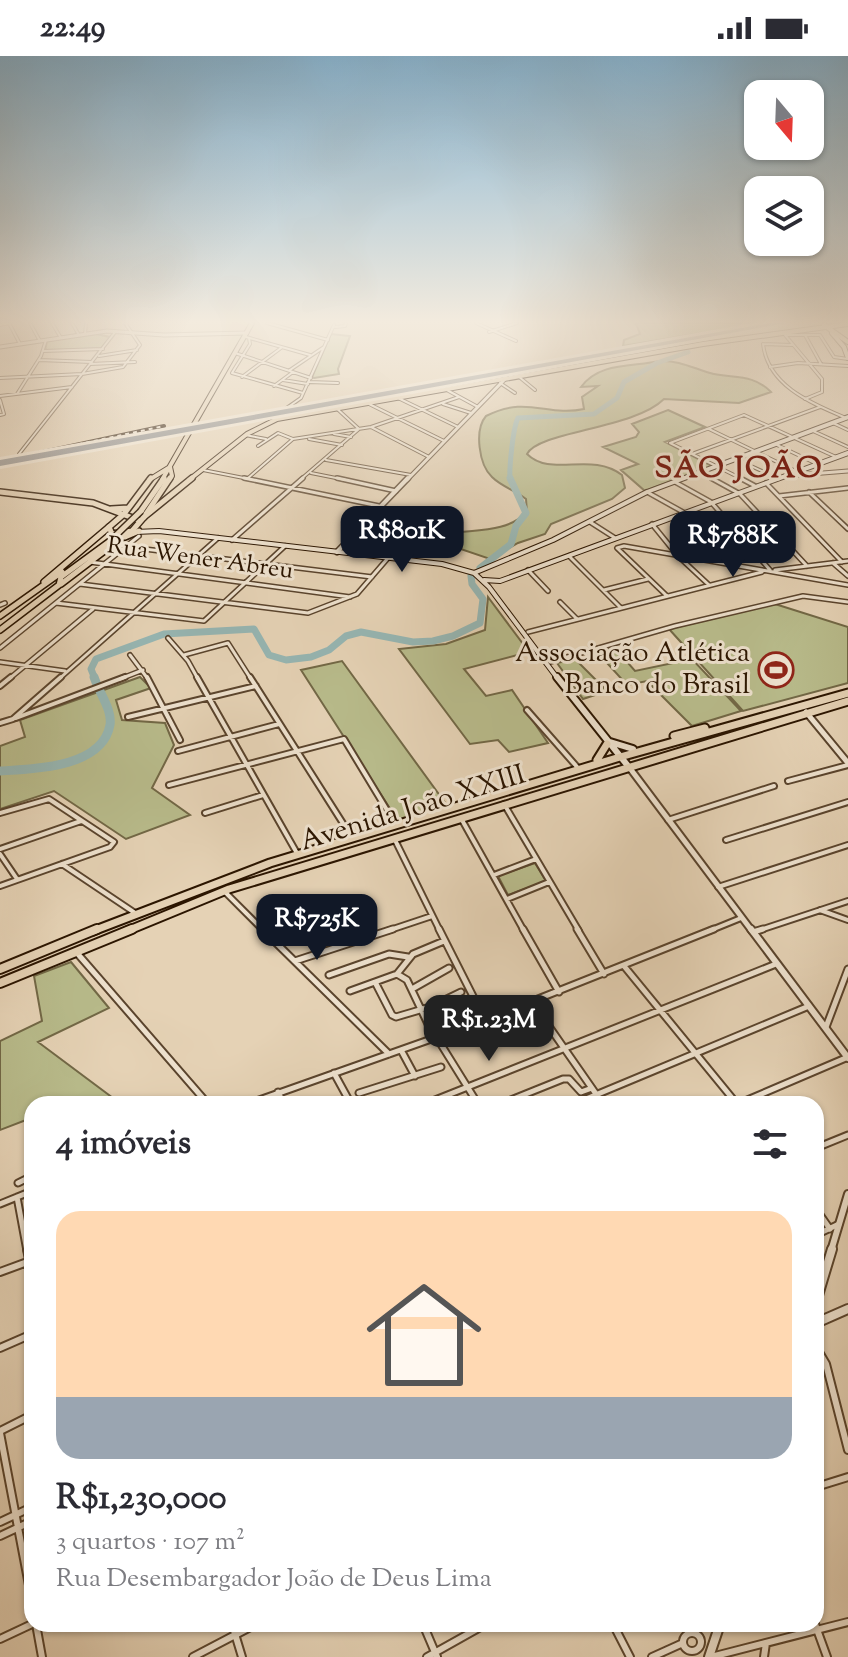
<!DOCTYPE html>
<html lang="pt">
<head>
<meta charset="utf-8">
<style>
  :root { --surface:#fff; --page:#f2f2f3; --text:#2b2b33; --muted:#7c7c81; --line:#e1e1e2; --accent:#111827 }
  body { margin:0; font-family:"Sorts Mill Goudy",serif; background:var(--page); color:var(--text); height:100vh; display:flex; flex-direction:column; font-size:30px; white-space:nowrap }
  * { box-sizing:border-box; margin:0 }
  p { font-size:26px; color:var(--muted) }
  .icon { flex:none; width:44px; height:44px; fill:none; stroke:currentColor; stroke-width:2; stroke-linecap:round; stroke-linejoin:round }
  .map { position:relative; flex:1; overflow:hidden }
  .details { position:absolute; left:24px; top:1040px; width:800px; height:536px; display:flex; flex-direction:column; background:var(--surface); border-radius:24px; box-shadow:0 2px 6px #0004 }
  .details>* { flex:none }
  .needle { width:52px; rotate:161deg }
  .fabs { position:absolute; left:744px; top:24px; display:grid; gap:16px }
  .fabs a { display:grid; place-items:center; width:80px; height:80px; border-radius:16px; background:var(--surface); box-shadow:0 2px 6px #0004; font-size:40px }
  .price { position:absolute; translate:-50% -68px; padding:0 18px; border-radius:16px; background:var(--accent); color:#fff; font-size:26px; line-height:52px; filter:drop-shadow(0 2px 4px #0008) }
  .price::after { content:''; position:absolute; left:50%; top:48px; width:24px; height:18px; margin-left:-12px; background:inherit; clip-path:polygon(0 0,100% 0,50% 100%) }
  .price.on { background:#222; color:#fff }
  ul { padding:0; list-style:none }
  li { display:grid; align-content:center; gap:16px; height:424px; padding:0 32px }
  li+li { border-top:2px solid var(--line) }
  li span { display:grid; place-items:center; height:248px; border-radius:24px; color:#555 }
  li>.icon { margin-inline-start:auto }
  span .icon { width:144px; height:144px; fill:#fffc; stroke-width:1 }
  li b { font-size:34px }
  h2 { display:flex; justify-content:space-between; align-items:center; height:96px; padding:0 32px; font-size:34px }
  .status { display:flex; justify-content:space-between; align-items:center; height:56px; padding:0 40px; background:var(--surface); direction:ltr }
  .status svg { height:22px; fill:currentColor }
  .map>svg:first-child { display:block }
  .green { fill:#b8bb8b; stroke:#726846; stroke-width:2 }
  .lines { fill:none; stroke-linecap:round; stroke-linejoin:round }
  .river-far2 { stroke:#96b6b3; stroke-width:5 }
  .river-far1 { stroke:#96b6b3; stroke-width:7 }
  .river { stroke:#96b6b3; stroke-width:9 }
  .minor-far4-casing { stroke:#5a442d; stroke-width:4 }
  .minor-far3-casing { stroke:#5a442d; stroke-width:6 }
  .minor-far2-casing { stroke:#5a442d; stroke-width:8 }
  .minor-far1-casing { stroke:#5a442d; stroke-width:9 }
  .minor-casing { stroke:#5a442d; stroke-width:10 }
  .tertiary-far4-casing { stroke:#5a442d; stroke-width:5 }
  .tertiary-far3-casing { stroke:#5a442d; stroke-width:7 }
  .tertiary-far2-casing { stroke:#5a442d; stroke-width:9 }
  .tertiary-far1-casing { stroke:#5a442d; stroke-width:10 }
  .tertiary-casing { stroke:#5a442d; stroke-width:12 }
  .secondary-far1-casing { stroke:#2b1500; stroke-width:6 }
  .secondary-casing { stroke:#2b1500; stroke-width:10 }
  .primary-far3-casing { stroke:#2b1500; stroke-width:6 }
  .primary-far2-casing { stroke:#2b1500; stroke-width:8 }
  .primary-far1-casing { stroke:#2b1500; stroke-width:11 }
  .primary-casing { stroke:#2b1500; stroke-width:12 }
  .trunk-far1-casing { stroke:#2b1500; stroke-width:6 }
  .trunk-casing { stroke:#2b1500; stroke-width:8 }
  .minor-far4 { stroke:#eee2cf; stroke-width:2 }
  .minor-far3 { stroke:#eee2cf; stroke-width:3 }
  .minor-far2 { stroke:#eee2cf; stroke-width:4 }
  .minor-far1 { stroke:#eee2cf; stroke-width:5 }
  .minor { stroke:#eee2cf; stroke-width:6 }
  .tertiary-far4 { stroke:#eee2cf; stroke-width:3 }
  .tertiary-far3 { stroke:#eee2cf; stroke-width:4 }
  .tertiary-far2 { stroke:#eee2cf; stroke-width:5 }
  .tertiary-far1 { stroke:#eee2cf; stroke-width:6 }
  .tertiary { stroke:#eee2cf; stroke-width:8 }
  .secondary-far1 { stroke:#eee2cf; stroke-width:4 }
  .secondary { stroke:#eee2cf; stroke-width:6 }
  .primary-far3 { stroke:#e5d2b5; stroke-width:4 }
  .primary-far2 { stroke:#e5d2b5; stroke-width:5 }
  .primary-far1 { stroke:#e5d2b5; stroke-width:7 }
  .primary { stroke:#e5d2b5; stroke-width:8 }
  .trunk-far1 { stroke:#e5d2b5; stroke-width:4 }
  .trunk { stroke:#e5d2b5; stroke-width:5 }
  .rail-casing { stroke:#2b1500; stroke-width:4 }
  .rail { stroke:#eee2cf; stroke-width:2; stroke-dasharray:4; stroke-linecap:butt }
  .trunk-bridge-casing { stroke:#2b1500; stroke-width:8; stroke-linecap:butt }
  .trunk-bridge { stroke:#e5d2b5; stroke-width:5 }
  .rail-1-casing { stroke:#eee2cf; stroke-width:6 }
  .rail-1 { fill:#8a8988; fill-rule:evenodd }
  .labels { text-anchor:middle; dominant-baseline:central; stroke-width:6; stroke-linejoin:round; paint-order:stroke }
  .far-street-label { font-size:24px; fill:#2b1500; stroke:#eee2cf }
  .poi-label { font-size:28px; fill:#2b1500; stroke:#eee2cf; text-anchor:end }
  .street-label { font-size:28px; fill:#2b1500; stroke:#eee2cf }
  .far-district-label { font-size:30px; font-weight:bold; letter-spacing:2px; fill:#7a1f14; stroke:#eee2cf }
</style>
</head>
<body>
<div class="status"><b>22:49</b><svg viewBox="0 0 49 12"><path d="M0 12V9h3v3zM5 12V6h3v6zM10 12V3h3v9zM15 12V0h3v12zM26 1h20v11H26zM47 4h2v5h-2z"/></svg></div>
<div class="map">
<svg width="848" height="1601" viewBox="0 0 848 1601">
  <rect width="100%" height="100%" fill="#e5d2b5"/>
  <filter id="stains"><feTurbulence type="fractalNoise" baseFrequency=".0025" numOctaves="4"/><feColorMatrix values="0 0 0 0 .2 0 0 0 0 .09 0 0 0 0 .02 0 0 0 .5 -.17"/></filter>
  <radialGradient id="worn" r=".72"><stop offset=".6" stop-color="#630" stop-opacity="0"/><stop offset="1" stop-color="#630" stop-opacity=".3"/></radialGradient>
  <path class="green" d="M636 267H761L623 290 624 284 640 278Z
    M96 278 110 281 101 293 45 295 47 285Z
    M331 278 350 280 338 313 339 318 314 322 312 321Z
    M660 305C678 304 693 312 710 317 732 323 753 317 771 336L739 347 664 343C634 373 539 375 527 398 551 422 591 395 622 419L625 432 612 443 551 468 545 478 518 487 490 503 443 487 441 479C469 472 505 479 527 456L526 443C515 434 502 431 492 421 479 409 474 374 486 360 527 339 547 361 584 353L582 341 598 330 581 331C599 306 632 311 660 305Z
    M668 354 705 371 665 386 712 410 645 435 621 414 638 408 603 391 636 381 639 376 632 368Z
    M488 541 529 596 464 613 486 640 512 634 548 687 509 696 498 684 470 688 399 593 446 588 485 574Z
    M775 548 848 571V627L743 655 669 573Z
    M614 591 635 615 692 603 741 655 692 670 647 625 627 629 597 596Z
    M575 603 607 635 583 643 557 607Z
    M342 605 446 748 398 765 301 614Z
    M140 621 151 632 116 644 122 664 165 667 174 689 152 732 190 759 126 783 54 735 0 753V690L25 681 20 664Z
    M535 807 546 825 508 839 498 820Z
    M71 906 109 952 38 986 121 1048H32V1072L26 1064 0 1074V985L42 965 34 920Z"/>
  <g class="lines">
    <path class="river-far2" d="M510 424C509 413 513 371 518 362L594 358 617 342 624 326 657 307 688 296"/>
    <path class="river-far1" d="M480 512 511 488 516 470 526 457 510 422
      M95 623 91 613 96 603 164 578 254 573 269 599 286 604 311 601 329 594 346 580 361 576 413 586 433 585 453 580 480 567 483 543 472 528 471 520"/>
    <path class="river" d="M94 621 97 629
      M0 715C33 713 102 712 110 669 112 657 104 644 99 633"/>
    <defs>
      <path id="minor-far4" d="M9 267 20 288
        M30 267 40 285
        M52 267 61 282
        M72 267 79 279
        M267 267 328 284
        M476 267 516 285
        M0 269 9 267
        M335 271 345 270 346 267
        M489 276 517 267
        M85 278 86 267
        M785 279 822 323V336L805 343
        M785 279H820L834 301 848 303
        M805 279 821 308
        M246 281 310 299
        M249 282 250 288 232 317 303 337
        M763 288C768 330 811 347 846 362
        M763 288 792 289
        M43 295 103 293
        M235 297 311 322
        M99 300 137 294
        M39 304 92 306
        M90 308 135 306
        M770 311 798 307 848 310
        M290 314 324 291
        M518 320 535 334
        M242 321 281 292
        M0 322 82 318 123 311 140 289 125 267
        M283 324 308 328
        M309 326 338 327
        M500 327 515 337
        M274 330 293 316
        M445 333 478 351
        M17 338 41 300 46 284
        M0 340 72 331
        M396 341 458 371
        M0 344 4 358 0 359
        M367 347 444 385
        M443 348 471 357
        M281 360V356L301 342 334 269
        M833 367 848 374
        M371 371 429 401
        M709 373 804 419
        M813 375 848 391
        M334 378 351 381
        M245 379 266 383
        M309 383 342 389
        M670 387 744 359 836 401
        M670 387 744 424
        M777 389 817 408
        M258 390 278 377 293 383
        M19 398 116 275
        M692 398 820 351
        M326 404 411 419
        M738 404 777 422
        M203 414 254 424
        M311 417 346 424
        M701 417 715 424
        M247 423 293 383 371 371 459 341
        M300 424 359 373 334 350"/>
      <path id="minor-far3" d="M244 422 379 450
        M337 422 396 435
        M711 422 740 438 807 510
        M740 422 755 430
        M675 426 711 446 770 514
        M766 427 842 506
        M647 436 683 456
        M809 436 848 473
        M779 440 848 432
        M681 457 726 507
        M590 466 615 482
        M652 468 678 500 709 529
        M232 484 303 422
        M112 489 372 521
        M569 500 621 552
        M90 506 350 541
        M833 507 848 520
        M528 514 548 535
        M775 514 848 505
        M80 528 308 557 357 538 388 502
        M604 534 648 523
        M667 540 617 492 624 490 848 529
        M560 546 577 563
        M56 547 204 565 285 490
        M0 549 5 547
        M528 576 762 516
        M168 582 188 605 198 623
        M0 592 139 480
        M130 599 148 623
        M184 599 228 587 251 623
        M0 606 65 615
        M550 606 675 570 803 540 848 546
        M9 623 93 553
        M59 623 218 482
        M120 623 143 614"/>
      <path id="minor-far2" d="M147 621 180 684
        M197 621 298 799
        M250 621 351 780
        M0 630 11 621
        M527 654 578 712
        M128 661 256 630
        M16 662 125 621
        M0 667 13 663 61 621
        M178 695 279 668
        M788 725 848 709
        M169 729 344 683 396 769
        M504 748 579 875
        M0 757 49 743 114 786 110 791 0 830
        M205 757 263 739
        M462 764 524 875
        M668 764 774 730
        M395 784 440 875
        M726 784 848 746
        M0 793 81 765
        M0 798 17 823
        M62 808 135 857
        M494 819 536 803
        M718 831 848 789
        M224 835 264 875
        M507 843 549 826
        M820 854 848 864
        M387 875 432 860
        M709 875 741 862
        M757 875 848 845"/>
      <path id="minor-far1" d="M262 873 389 998
        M439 873 485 964
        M523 873 559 936
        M577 873 604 918
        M753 876 763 873
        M77 897 208 1048
        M295 905 393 873
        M624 910 737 1048
        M397 918 407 924 429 970
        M329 919 389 898 408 901
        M375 926 392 959 396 961 430 951 461 936
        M412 933 449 912
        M350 935 397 918 413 898 444 885
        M532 946 603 1048
        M826 971 848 913
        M437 982 478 1048
        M401 994 415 1020
        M334 1017 351 1048
        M278 1036 284 1048
        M359 1037 441 1011
        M248 1048 485 964 714 873
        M425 1048 776 908
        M501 1048 563 1023H569L581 1036 592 1032
        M574 1048 809 950
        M738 1048 848 1001
        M816 1092 848 1079
        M18 1127 32 1120
        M17 1141 27 1195
        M0 1148 32 1135
        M816 1153 830 1173
        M816 1179 839 1168"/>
      <path id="minor" d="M27 1193 32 1220
        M0 1216 30 1205
        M816 1291 826 1308 848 1394
        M0 1292 32 1278
        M0 1375 32 1359
        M0 1377 32 1545
        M816 1431 848 1421
        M0 1466 32 1451
        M0 1480 32 1465
        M36 1568 42 1601
        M232 1568 242 1601
        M423 1568 437 1601
        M613 1568 630 1601
        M815 1568 827 1601
        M683 1586a9 9 0 1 1 18 0a9 9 0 1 1-18 0Z
        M0 1583 32 1568
        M193 1601 256 1568
        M427 1601 486 1568
        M652 1601 683 1587
        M711 1601 848 1566
        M764 1601 766 1587"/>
      <path id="tertiary-far4" d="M0 291 107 275 164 279 247 277
        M785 420 848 415
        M407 424 506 322 504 320"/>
      <path id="tertiary-far3" d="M337 496 408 422"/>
      <path id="tertiary-far2" d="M806 656 848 707
        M629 711 752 875"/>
      <path id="tertiary-far1" d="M751 873 848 1002
        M831 1195 848 1138"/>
      <path id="tertiary" d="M816 1246 832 1193
        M816 1267 848 1253
        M709 1601 720 1568"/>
      <path id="secondary-far1" d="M832 277 844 291 848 302
        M135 476 159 475 442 508 474 517 489 531 558 623
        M474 517 553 484 647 436 848 361
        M484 524 500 525 848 397"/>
      <path id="secondary" d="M557 621 628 710
        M610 686 633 693"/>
      <path id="primary-far3" d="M824 269 848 286
        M189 424 247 378 277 363 703 288 848 268"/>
      <path id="primary-far2" d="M0 436 93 447 138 464
        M124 458 109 471 112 478 132 475 144 461 192 422"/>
      <path id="primary-far1" d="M674 680 705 672
        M597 704 607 688
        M93 875 270 807 620 701 848 637
        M127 875 229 833 848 645"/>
      <path id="primary" d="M0 913 97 873
        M0 927 132 873"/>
      <path id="trunk-far1" d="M149 424 170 411
        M162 424 252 267
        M169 424 172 420 170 411"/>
      <path id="trunk" d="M111 453 128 452
        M141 455 164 422
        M124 458 151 422
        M144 461 170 422
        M125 481 139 475
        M44 526 109 471
        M61 528 128 477
        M0 560 62 516
        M0 574 59 529 61 521 110 485"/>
    </defs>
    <use href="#minor-far4" class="minor-far4-casing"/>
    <use href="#minor-far3" class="minor-far3-casing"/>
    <use href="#minor-far2" class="minor-far2-casing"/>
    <use href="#minor-far1" class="minor-far1-casing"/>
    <use href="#minor" class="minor-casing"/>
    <use href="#tertiary-far4" class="tertiary-far4-casing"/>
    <use href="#tertiary-far3" class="tertiary-far3-casing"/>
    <use href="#tertiary-far2" class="tertiary-far2-casing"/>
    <use href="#tertiary-far1" class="tertiary-far1-casing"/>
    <use href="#tertiary" class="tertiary-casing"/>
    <use href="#secondary-far1" class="secondary-far1-casing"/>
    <use href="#secondary" class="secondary-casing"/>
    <use href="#primary-far3" class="primary-far3-casing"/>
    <use href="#primary-far2" class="primary-far2-casing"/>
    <use href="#primary-far1" class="primary-far1-casing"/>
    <use href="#primary" class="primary-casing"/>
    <use href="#trunk-far1" class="trunk-far1-casing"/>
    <use href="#trunk" class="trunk-casing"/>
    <use href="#minor-far4" class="minor-far4"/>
    <use href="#minor-far3" class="minor-far3"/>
    <use href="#minor-far2" class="minor-far2"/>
    <use href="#minor-far1" class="minor-far1"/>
    <use href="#minor" class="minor"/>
    <use href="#tertiary-far4" class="tertiary-far4"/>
    <use href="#tertiary-far3" class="tertiary-far3"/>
    <use href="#tertiary-far2" class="tertiary-far2"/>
    <use href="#tertiary-far1" class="tertiary-far1"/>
    <use href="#tertiary" class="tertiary"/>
    <use href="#secondary-far1" class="secondary-far1"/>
    <use href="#secondary" class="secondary"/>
    <use href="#primary-far3" class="primary-far3"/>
    <use href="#primary-far2" class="primary-far2"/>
    <use href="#primary-far1" class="primary-far1"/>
    <use href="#primary" class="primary"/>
    <use href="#trunk-far1" class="trunk-far1"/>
    <use href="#trunk" class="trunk"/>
    <defs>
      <path id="rail" d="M0 405 164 370"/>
    </defs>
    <use href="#rail" class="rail-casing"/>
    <use href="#rail" class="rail"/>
    <defs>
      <path id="trunk-bridge" d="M110 485 141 455"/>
    </defs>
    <use href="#trunk-bridge" class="trunk-bridge-casing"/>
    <use href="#trunk-bridge" class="trunk-bridge"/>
    <defs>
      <path id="rail-1" d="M769 267H786L0 410V404Z"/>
    </defs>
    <use href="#rail-1" class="rail-1-casing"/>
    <use href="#rail-1" class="rail-1"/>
  </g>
  <linearGradient id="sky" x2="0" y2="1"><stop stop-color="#87b5d3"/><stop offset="0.54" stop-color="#f3ebde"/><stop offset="1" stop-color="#f3ebde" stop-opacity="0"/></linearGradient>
  <rect width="848" height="492" fill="url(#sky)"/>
  <defs>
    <symbol id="stadium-ring" viewBox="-11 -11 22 22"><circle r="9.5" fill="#eee2cf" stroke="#8f2418" stroke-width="1.5"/><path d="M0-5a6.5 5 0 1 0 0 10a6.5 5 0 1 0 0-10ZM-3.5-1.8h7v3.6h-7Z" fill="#8f2418"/></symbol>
  </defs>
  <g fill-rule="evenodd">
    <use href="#stadium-ring" x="756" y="594" width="40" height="40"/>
  </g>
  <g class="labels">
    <g class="far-street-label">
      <text transform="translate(200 503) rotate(8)">Rua Wener Abreu</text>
    </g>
    <g class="poi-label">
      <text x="750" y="598">Associação Atlética<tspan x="750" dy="32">Banco do Brasil</tspan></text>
    </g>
    <g class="street-label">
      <text transform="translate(413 753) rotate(-17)">Avenida João XXIII</text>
    </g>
    <g class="far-district-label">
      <text x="739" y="413">SÃO JOÃO</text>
    </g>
  </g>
  <rect width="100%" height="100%" filter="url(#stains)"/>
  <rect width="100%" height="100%" fill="url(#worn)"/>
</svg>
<div class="fabs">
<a><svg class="needle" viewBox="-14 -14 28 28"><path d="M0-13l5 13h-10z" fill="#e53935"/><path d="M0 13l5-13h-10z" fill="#7c7c81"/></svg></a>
<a><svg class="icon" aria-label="layers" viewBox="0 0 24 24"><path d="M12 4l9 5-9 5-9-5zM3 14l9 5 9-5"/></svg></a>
</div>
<b class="price" style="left:402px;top:518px">R$801K</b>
<b class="price" style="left:733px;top:523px">R$788K</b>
<b class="price" style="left:317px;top:906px">R$725K</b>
<b class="price on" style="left:489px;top:1007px">R$1.23M</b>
<section class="details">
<h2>4 imóveis<svg class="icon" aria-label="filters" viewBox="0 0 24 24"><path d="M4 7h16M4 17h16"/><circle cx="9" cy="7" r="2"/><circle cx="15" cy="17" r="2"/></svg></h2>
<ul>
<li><span style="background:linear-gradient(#ffd9b3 75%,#9aa5b1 0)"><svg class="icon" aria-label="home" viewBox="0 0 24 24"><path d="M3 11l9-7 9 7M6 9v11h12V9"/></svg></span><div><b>R$1,230,000</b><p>3 quartos · 107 m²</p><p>Rua Desembargador João de Deus Lima</p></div></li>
</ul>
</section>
</div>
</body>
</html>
